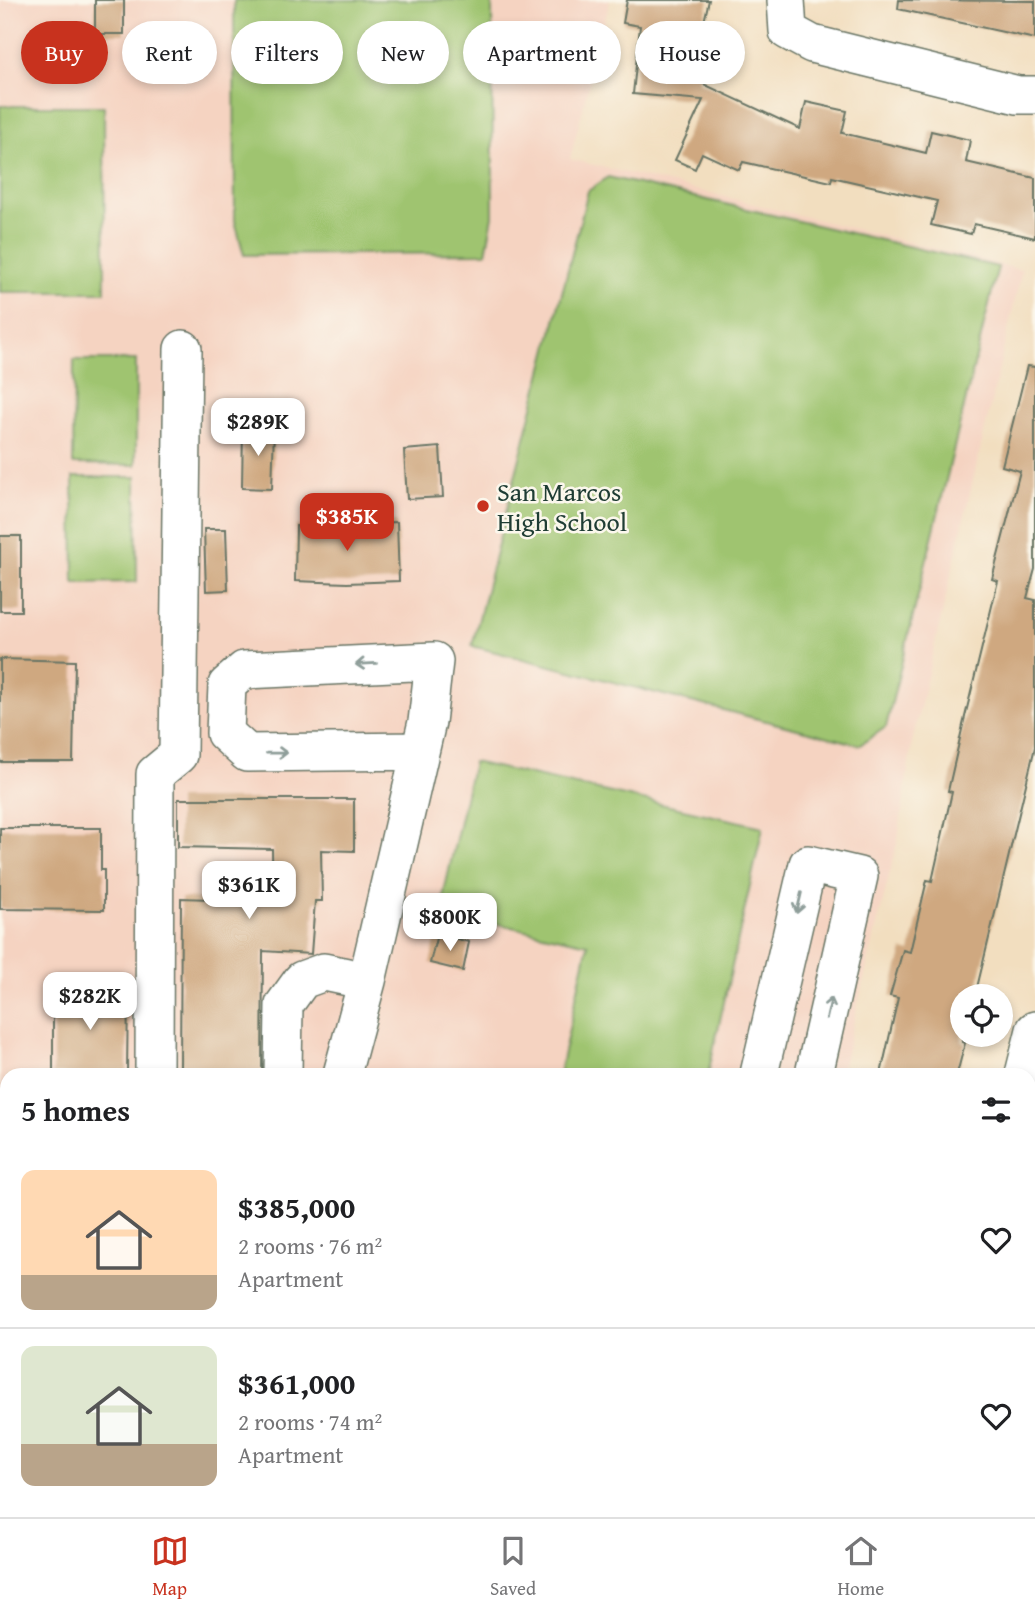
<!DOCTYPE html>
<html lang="en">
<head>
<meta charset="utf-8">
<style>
  :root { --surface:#fff; --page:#f6f6f6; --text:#202124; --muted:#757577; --line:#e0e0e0; --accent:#c8321e }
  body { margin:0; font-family:"Gentium Book Plus",serif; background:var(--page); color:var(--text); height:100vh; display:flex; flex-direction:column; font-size:26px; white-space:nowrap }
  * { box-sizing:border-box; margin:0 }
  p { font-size:23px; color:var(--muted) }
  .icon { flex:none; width:38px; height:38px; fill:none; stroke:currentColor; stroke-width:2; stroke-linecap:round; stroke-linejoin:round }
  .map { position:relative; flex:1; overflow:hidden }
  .sheet { position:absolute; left:0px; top:1068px; width:1036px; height:450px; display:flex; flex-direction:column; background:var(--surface); border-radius:21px 21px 0 0; box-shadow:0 4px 10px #0003 }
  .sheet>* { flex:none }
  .banner { position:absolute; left:21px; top:21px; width:994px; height:63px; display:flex; gap:14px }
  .buttons { position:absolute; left:950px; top:984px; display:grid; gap:14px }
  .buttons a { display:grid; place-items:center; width:63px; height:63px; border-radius:50%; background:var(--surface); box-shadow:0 4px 10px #0003; font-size:35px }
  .price { position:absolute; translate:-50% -60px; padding:0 16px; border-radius:14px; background:#fff; color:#222; font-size:23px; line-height:46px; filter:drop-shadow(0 2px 4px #0008) }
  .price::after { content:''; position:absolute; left:50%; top:42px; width:21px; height:16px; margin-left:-10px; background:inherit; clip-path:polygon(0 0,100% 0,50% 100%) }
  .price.on { background:var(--accent); color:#fff }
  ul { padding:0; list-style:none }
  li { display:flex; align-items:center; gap:21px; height:175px; padding:0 21px }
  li+li { border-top:2px solid var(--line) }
  li span { display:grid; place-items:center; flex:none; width:196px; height:140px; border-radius:14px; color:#555 }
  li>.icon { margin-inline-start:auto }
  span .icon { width:84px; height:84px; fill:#fffc; stroke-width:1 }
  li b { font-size:30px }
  h2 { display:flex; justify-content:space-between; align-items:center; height:84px; padding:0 21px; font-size:30px }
  .chip { padding:0 24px; border-radius:32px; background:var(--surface); box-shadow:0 4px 10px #0003; font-size:24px; line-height:63px }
  .chip.on { background:var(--accent); color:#fff }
  .tabs { display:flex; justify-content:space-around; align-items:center; height:98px; border-top:2px solid var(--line); background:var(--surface); font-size:19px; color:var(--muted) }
  .tabs a { display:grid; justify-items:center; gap:4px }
  .tabs .on { color:var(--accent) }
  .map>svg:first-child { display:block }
  .built { fill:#f5d3c1 }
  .green { fill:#9fc46f; stroke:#5f8052; stroke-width:2 }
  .building { fill:#cfa880 }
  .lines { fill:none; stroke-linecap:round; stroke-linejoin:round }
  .minor-casing { stroke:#697565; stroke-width:40 }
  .major-casing { stroke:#697565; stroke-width:42 }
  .minor { stroke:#fff; stroke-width:37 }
  .major { stroke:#fff; stroke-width:38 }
  .oneway { stroke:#8f9e9a }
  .poi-dot { fill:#c8321e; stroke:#fbf7ec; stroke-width:2.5 }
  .labels { text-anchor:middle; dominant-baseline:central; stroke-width:5; stroke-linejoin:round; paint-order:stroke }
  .poi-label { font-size:26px; fill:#1f3d34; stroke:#fbf7ec; text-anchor:start }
</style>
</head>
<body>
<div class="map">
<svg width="1035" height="1517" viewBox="0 0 1035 1517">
  <rect width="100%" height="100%" fill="#fbf7ec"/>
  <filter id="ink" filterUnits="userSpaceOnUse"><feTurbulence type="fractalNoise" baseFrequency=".0143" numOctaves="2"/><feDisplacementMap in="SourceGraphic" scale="14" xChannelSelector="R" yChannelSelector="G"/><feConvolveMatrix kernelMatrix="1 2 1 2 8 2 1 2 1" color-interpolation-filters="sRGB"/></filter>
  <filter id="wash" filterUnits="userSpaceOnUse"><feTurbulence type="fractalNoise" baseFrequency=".00686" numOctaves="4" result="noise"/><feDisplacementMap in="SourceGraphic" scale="28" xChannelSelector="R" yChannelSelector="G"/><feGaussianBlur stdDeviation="1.57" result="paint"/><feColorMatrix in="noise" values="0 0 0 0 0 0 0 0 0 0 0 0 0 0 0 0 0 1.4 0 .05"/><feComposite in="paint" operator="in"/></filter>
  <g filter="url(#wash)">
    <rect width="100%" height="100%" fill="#f2debf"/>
    <path class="built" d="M0 0H610L570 159 1022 270 912 742 898 839 841 1074H7V1464H0Z"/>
    <path class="green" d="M234 0H492L493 216 486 253 244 255 235 221Z
      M0 106H104L105 292H0Z
      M608 177 998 267 886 727 860 745 472 646 588 191Z
      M74 360H136V465L73 464Z
      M73 477H136L137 582 74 583Z
      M473 762 763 827 708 1074H559L588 944 440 911Z"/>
    <g id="blocks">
      <path class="building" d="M95 0H124V34H95Z
        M627 0H709L704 22 699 82 800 129 806 102 847 111 842 133 926 153 931 131 970 140 966 162 1035 178V238L974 224 971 234 931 225 937 201 832 177 831 182 743 162 739 170 702 153 695 169 675 160 703 100 633 94 640 26 623 23Z
        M899 0 1035 1V39L898 9Z
        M1027 366 1035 367V569L1027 598 1035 600V747L975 996H962V1042L965 1043 957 1074H881L898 998 890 996 903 950 910 952 927 880 932 881 952 792 948 791 963 725 998 581 992 579 1020 471 1002 466Z
        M243 428 274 429 272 489 242 488Z
        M440 447 443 497 407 499 404 450Z
        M397 522 399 581 347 583 295 581 296 526Z
        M204 529H226L228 590 206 591Z
        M0 536H21V611H0Z
        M0 659 75 661 73 762H0Z
        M178 799H354V851L321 850 322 901H315L311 954 263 951 262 1074H180L181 898 273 901 272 849 178 847Z
        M0 828H101V870H104V910L0 909Z
        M437 934 469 942 463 971 430 963Z
        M53 990H128L127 1074H53Z"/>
    </g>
  </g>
  <g filter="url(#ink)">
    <use href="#blocks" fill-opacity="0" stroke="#697565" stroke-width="2"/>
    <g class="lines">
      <defs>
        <path id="minor" d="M786 0 788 31 812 44 1018 95H1035
          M154 1074 155 774 178 755 183 349
          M283 1074 284 1005 302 980 324 972 367 981
          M342 1074 367 981 427 722 434 661 244 670 227 685 225 733 247 753 419 751
          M759 1074 808 864 859 876 814 1074
          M1024 1074 1035 1030
          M1029 1309 1035 1311
          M41 1510V1517"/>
        <path id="major" d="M0 1501H7
          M540 1510 1035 1514"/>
      </defs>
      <use href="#minor" class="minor-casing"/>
      <use href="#major" class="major-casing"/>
      <use href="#minor" class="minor"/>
      <use href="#major" class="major"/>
    </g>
    <defs><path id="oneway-shaft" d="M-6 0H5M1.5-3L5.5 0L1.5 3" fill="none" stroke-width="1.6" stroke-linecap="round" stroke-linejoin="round" transform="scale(1.75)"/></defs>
    <g class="oneway">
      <use href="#oneway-shaft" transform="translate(366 664) rotate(177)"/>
      <use href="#oneway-shaft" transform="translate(277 753) rotate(-1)"/>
      <use href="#oneway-shaft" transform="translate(799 903) rotate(103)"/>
      <use href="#oneway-shaft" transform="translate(829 1008) rotate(-77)"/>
    </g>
  </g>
  <circle class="poi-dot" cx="483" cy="506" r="7"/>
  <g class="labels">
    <g class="poi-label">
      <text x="497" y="491">San Marcos<tspan x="497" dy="30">High School</tspan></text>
    </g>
  </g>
</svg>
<div class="buttons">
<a><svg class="icon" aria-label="locate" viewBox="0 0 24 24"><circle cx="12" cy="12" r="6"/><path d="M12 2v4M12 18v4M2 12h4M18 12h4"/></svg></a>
</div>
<b class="price" style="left:258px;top:458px">$289K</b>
<b class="price on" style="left:347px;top:553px">$385K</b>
<b class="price" style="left:249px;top:921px">$361K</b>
<b class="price" style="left:450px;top:953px">$800K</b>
<b class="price" style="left:90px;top:1032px">$282K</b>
<div class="banner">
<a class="chip on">Buy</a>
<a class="chip">Rent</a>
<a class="chip">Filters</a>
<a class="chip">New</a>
<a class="chip">Apartment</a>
<a class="chip">House</a>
</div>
<section class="sheet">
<h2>5 homes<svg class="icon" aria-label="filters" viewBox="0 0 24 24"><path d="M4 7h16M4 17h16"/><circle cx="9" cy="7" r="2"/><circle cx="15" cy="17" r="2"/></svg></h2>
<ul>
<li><span style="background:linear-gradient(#ffd9b3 75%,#b9a48a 0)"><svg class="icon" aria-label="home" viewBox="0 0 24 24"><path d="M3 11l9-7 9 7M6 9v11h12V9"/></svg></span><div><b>$385,000</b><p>2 rooms · 76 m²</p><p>Apartment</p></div><svg class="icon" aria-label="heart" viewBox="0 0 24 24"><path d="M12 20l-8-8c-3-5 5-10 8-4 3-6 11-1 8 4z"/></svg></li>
<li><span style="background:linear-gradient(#dfe7d0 70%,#b9a48a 0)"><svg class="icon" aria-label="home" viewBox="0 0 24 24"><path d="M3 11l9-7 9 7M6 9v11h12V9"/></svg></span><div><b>$361,000</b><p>2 rooms · 74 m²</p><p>Apartment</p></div><svg class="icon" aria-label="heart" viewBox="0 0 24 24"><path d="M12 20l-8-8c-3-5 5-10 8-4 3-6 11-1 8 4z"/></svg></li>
</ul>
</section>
</div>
<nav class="tabs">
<a class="on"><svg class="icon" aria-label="map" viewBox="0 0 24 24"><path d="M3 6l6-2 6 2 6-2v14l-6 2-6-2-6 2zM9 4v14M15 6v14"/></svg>Map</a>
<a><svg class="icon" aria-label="saved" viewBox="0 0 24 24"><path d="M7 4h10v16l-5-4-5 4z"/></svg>Saved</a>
<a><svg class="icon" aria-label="home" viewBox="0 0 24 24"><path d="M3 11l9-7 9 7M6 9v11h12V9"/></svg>Home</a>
</nav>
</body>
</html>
